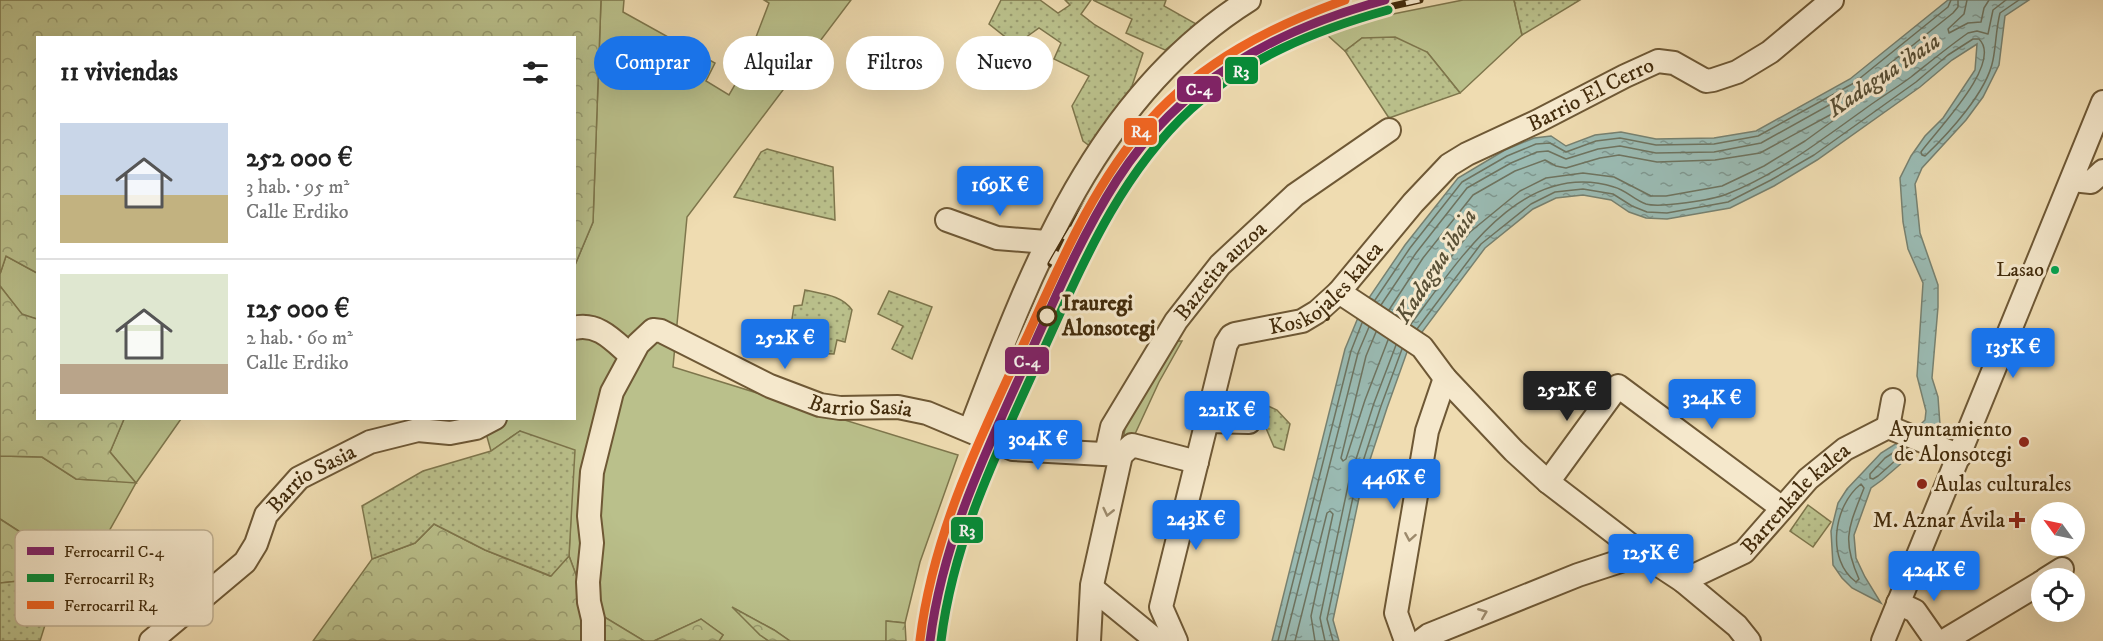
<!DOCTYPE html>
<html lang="es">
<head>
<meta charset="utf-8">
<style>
  :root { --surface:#fff; --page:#f6f6f6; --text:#222; --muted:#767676; --line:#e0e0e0; --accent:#1a73e8 }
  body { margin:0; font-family:"IM FELL DW Pica",serif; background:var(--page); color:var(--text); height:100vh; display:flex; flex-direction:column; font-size:22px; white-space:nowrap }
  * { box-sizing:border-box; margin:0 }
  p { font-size:20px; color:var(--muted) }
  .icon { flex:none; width:33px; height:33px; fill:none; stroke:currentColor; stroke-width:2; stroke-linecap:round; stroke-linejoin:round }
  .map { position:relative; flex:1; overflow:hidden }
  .panel { position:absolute; left:36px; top:36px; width:540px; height:384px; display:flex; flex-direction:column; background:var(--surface); border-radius:0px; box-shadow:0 6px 24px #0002 }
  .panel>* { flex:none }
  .hud { position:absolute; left:594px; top:36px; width:570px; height:54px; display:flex; gap:12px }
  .needle { width:39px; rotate:303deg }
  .controls { position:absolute; left:2031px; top:502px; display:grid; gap:12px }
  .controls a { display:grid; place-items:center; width:54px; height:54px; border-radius:50%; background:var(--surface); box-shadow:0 6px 24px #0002; font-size:30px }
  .price { position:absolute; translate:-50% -51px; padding:0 14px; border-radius:6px; background:var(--accent); color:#fff; font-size:20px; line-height:39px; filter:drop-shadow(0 2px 3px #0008) }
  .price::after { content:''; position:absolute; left:50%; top:36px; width:18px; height:14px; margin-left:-9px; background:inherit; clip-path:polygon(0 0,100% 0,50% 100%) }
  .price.active { background:#222; color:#fff }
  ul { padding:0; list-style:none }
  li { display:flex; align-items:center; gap:18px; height:150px; padding:0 24px }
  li+li { border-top:2px solid var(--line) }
  li span { display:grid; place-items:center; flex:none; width:168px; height:120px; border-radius:0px; color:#555 }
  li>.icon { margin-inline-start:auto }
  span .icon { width:72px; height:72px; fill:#fffc; stroke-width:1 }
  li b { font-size:26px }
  h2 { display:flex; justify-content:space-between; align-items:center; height:72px; padding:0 24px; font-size:26px }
  .chip { padding:0 21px; border-radius:27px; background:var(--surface); box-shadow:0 6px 24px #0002; font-size:21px; line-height:54px }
  .chip.active { background:var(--accent); color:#fff }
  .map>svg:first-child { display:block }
  .grass { fill:#bac08b; stroke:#7e764c; stroke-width:1.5 }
  .forest { fill:url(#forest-crowns); stroke:#7e764c; stroke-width:1.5 }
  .park { fill:url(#park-dots); stroke:#7e764c; stroke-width:1.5 }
  .water { fill:url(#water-ripples); stroke:#778170; stroke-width:1.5 }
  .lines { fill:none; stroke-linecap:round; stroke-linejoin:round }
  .shore { stroke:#6e735f; stroke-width:1.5 }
  .minor-casing { stroke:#6e5835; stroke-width:26 }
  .minor { stroke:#f5e8cc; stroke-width:22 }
  .rail-casing { stroke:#432c0c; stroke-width:7 }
  .rail { stroke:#f5e8cc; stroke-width:4.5; stroke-dasharray:14; stroke-linecap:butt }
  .rail-1-casing { stroke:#f5e8cc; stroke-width:14 }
  .rail-2-casing { stroke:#f5e8cc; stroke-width:14 }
  .rail-3-casing { stroke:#f5e8cc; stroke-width:14 }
  .rail-1 { stroke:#802168; stroke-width:9 }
  .rail-2 { stroke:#028d38; stroke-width:9 }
  .rail-3 { stroke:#f26522; stroke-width:9 }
  .oneway { stroke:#9c8a6c }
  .bus-dot { fill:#00a651; stroke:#f5e8cc; stroke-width:2 }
  .stop-dot { fill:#f5e8cc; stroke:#432c0c; stroke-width:3 }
  .poi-dot { fill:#8f2418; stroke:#f5e8cc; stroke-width:2 }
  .labels { text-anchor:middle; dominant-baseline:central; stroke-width:6; stroke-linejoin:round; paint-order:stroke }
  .bus-label { font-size:20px; fill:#432c0c; stroke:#f5e8cc; text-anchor:end }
  .street-label { font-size:22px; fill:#432c0c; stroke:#f5e8cc }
  .stop-label { font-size:22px; font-weight:bold; fill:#432c0c; stroke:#f5e8cc; text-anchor:start }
  .poi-label { font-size:22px; fill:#432c0c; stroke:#f5e8cc; text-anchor:end }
  .water-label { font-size:24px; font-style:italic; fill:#595036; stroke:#f5e8cc }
  .key { fill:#f5e8cc; stroke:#c0b092; stroke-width:1.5 }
  .key-label { font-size:16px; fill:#432c0c }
  .line-badge { stroke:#f5e8cc; stroke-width:2 }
  .badge-label { font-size:16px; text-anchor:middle; font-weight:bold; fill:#fff }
</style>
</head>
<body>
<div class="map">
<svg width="2103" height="641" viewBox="0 0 2103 641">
  <defs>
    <pattern id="forest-crowns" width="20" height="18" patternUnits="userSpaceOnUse" patternTransform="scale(1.5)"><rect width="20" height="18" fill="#bac08b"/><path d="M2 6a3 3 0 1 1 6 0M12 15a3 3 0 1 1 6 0" fill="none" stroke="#999c70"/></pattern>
    <pattern id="park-dots" width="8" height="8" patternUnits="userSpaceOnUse" patternTransform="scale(1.5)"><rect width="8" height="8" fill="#bac08b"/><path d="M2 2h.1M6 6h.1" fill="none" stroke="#999c70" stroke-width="1.8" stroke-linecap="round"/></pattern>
    <pattern id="water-ripples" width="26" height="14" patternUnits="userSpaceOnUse" patternTransform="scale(1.5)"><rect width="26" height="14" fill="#9abab2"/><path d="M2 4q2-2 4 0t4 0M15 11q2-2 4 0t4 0" fill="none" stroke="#7f978f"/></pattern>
  </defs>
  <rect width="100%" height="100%" fill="#efdcb1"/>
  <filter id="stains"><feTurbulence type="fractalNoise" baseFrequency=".00333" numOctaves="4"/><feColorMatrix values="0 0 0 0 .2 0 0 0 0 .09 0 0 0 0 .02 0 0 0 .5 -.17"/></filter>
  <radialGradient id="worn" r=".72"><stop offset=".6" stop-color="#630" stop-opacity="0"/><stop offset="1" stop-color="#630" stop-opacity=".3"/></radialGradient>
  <path class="grass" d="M601 0H624L623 12 715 63 706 81 729 95 743 71 769 3 764 0H851L687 217 673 367 958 455 920 562 905 623 887 621 886 641H790L774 630 735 609 760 635 769 641H719L723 635 701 619 654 641H644L591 609 582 591 569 556 571 514 520 431 491 451 482 419 574 418 575 265 593 222Z
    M1463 0H1514L1522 35 1460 93 1427 52 1362 38 1345 51 1325 33 1368 19Z
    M6 256 37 273V319L22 315 0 286V274Z
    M1177 341H1182L1159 382 1135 434 1132 445 1121 455 1126 422 1173 342Z
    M124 419H181L136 483 85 574 0 519V456L42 457 76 479 135 482 110 452Z"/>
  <path class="forest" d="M0 0H601L593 222 575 265 574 38H38L37 273 6 256 0 274Z
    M0 286 22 314 37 319 38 418 124 419 110 452 136 483 76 479 42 457 0 456Z
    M0 519 85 574 0 583Z
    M434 524 485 550 550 576 569 556 582 591 591 609 644 641H313L372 559 415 543Z
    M732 607 774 630 790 641H769L760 635Z
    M701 619 723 635 719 641H654Z
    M886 621 905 623 906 641H886Z"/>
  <path class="park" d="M1001 0H1040L1058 13 1070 5 1065 0H1091L1081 14 1095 25 1143 53 1130 92 1091 147 1083 141 1072 106 1089 76 1054 59 1061 43 1039 28 1025 38 1018 47 989 24Z
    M1093 0H1166L1164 6 1198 25 1165 50 1126 33 1132 19Z
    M1514 0H1580L1522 35Z
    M1395 37 1427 52 1460 93 1389 118 1345 51 1362 38Z
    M767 149 833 167 835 220 734 197 761 152Z
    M805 290C822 294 842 295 852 310L845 342 837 340 834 354 787 352 794 306 802 305Z
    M889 291 932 307 912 359 892 349 903 326 878 314Z
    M1268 406 1277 410 1290 424 1284 450 1274 447 1263 421Z
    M520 431 575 450 569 556 551 576 485 550 434 524 415 543 372 559 362 506 423 471 491 451Z
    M1808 505 1831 522 1813 547 1790 531Z
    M85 574 45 625 40 641H0V583Z"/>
  <path class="water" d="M1948 0H2029L2005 16 1999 65 1983 97 1966 120 1922 168 1915 184 1920 233 1938 285V307L1932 378 1938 397 1940 425 1926 442 1882 480 1871 488 1854 535 1856 558 1865 577 1881 603 1852 588 1842 578 1833 565 1831 531 1838 503 1847 489 1881 453 1910 435 1925 420 1926 411 1917 376 1923 283 1908 249 1903 222 1900 178 1911 156 1925 136 1943 118 1975 70 1977 44 1952 60 1920 87 1817 160 1774 186 1730 208 1667 219 1646 218 1629 212 1611 200 1583 195 1556 198 1533 209 1485 248 1407 352 1387 408 1362 484 1333 620 1339 641H1272L1345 349 1362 308 1405 245 1458 178 1505 150 1534 138 1551 136 1566 146 1595 135 1621 132 1656 139 1714 138 1756 131 1850 79Z"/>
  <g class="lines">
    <path class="shore" d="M1967 0 1964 14 1948 29 1949 33 1968 23 1981 22 1984 8 1989 0
      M1375 300 1410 248 1462 182 1507 156 1536 144 1550 143 1566 152 1596 141 1620 138 1656 145 1714 144 1758 136 1854 83 1948 7 1951 0
      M1381 305 1416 253 1467 188 1511 163 1537 152 1548 151 1566 159 1598 149 1620 146 1656 153 1714 152 1761 143 1858 89 1953 13 1958 7V0
      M1389 310 1423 258 1473 195 1515 171 1545 160 1556 166 1566 168 1600 158 1619 155 1657 162 1715 160 1760 153 1830 115 1834 117V120L1805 141 1764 166 1722 186 1666 196H1651L1614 177 1583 173 1546 178 1520 191 1470 232 1404 319
      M1411 324C1458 262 1521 158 1614 187 1626 190 1634 200 1646 204 1660 208 1712 200 1727 194 1776 175 1820 141 1862 111 1878 99 1895 89 1911 77 1930 62 1948 47 1968 33L1977 31 1988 34 1993 10 2006 0
      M1417 329 1481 244 1531 204 1555 192 1583 189 1613 194 1632 206 1647 212 1667 213 1728 202 1771 180 1814 155 1916 82 1948 55 1973 39H1979C2004 63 1935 132 1921 152L1922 155 1925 156C1948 134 1987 92 1993 60 1996 45 1996 29 2000 13L2019 0
      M1376 332 1366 356 1341 458 1343 461 1346 459 1365 400 1388 340
      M1902 447 1885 458 1870 474V478L1873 479 1878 476 1906 451 1907 448
      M1861 484 1864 488C1849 527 1841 538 1859 579L1856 582C1826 560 1833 506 1861 484Z
      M1278 641 1351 351 1362 323
      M1285 641 1358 353 1369 327
      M1295 641 1327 513 1330 511 1333 514 1311 616 1315 641
      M1325 641 1320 618 1349 481 1374 403 1396 345
      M1333 641 1327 619 1356 483 1381 406 1402 349"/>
    <defs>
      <g id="minor">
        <path d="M2072 180 2091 182 2103 171"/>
        <path d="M947 220 997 238 1046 242"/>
        <path d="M1339 292 1422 347 1445 378 1514 451 1548 482 1642 554 1683 581 1737 626 1749 641"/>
        <path d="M574 328C598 322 614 341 630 355"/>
        <path d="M1207 421 1249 422"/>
        <path d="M1888 427 1893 400"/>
        <path d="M970 430C1031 269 1096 96 1249 0"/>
        <path id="s1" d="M1121 455 1108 445 1112 427 1176 321 1220 265 1295 195 1389 130"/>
        <path d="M1121 455 1132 445 1197 462"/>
        <path d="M1548 482 1618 386 1782 508"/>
        <path d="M2046 579 2062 569"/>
        <path id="s2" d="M1683 581 1744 552 1808 479 1845 449 1888 427 1960 456"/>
        <path d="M1092 588 1157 641"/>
        <path d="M1898 603 1915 611 1936 641"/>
        <path id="s3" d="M151 641 245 562 256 544 266 515 299 478 370 442 418 430 450 433 476 428 495 418"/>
        <path id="s4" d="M593 641V619L589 602 588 582 592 543 589 516 592 472 612 392 638 344 653 330 661 331 770 386 820 405 840 408 898 407 927 413 1013 449 1121 455"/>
        <path d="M1089 641 1092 585 1121 455"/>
        <path id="s5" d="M1176 641 1161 607 1226 344 1231 336 1235 334 1302 321 1317 312 1339 292 1413 203 1449 165 1467 154 1538 121 1625 76 1658 61 1674 63 1706 81 1713 80 1737 72 1770 52 1832 0"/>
        <path d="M1406 641 1396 613 1427 431 1445 378"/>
        <path d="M1421 641 1429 635 1578 575 1642 554"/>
        <path d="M1883 641 2103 102"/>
        <path d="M1944 641 2042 582"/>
      </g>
    </defs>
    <use href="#minor" class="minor-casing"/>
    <use href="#minor" class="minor"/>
    <defs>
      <path id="rail" d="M1051 264C1124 134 1198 45 1345 0
        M938 641C946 551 987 470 1024 388 1052 327 1076 261 1111 203 1160 122 1235 61 1324 26 1355 14 1388 7 1420 0"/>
    </defs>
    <use href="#rail" class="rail-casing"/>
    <use href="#rail" class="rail"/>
    <defs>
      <path id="rail-1" d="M930 641C942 546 981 462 1020 376 1050 310 1078 241 1117 180 1180 82 1274 30 1385 0"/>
      <path id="rail-2" d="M941 641C953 542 996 454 1037 364 1079 273 1116 178 1191 109 1246 58 1316 30 1388 10"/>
      <path id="rail-3" d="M920 640C933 533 980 438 1025 341 1060 264 1093 184 1150 120 1202 62 1272 26 1345 0"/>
    </defs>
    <use href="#rail-1" class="rail-1-casing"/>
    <use href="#rail-2" class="rail-2-casing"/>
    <use href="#rail-3" class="rail-3-casing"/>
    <use href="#rail-1" class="rail-1"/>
    <use href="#rail-2" class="rail-2"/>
    <use href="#rail-3" class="rail-3"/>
  </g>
  <defs><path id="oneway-chevron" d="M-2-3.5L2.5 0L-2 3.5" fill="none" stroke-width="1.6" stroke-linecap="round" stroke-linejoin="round" transform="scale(1.5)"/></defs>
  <g class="oneway">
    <use href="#oneway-chevron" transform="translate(1108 512) rotate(103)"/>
    <use href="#oneway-chevron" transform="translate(1410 537) rotate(100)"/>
    <use href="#oneway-chevron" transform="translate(1483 613) rotate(-22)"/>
  </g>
  <circle class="bus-dot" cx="2055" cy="270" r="5"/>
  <circle class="stop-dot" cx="1047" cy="316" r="9"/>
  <g class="poi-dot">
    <circle cx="2024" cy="442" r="6"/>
    <circle cx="1922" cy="484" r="6"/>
    <path d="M2014 511h6v6h6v6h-6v6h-6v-6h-6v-6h6z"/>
  </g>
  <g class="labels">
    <g class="bus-label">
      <text x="2044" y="270">Lasao</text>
    </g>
    <g class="street-label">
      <text stroke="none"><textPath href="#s5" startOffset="764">Barrio El Cerro</textPath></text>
      <text stroke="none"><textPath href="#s1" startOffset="226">Bazteita auzoa</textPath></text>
      <text stroke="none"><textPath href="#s5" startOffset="428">Koskojales kalea</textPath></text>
      <text stroke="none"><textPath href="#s4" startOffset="552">Barrio Sasia</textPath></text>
      <text stroke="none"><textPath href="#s3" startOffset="234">Barrio Sasia</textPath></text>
      <text stroke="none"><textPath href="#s2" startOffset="142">Barrenkale kalea</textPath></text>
    </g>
    <g class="stop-label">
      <text x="1062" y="303">Irauregi<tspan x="1062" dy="25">Alonsotegi</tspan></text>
    </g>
    <g class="poi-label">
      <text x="2012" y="429">Ayuntamiento<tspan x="2012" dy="25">de Alonsotegi</tspan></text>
      <text x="1934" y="484" text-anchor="start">Aulas culturales</text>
      <text x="2005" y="520">M. Aznar Ávila</text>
    </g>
    <g class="water-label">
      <text transform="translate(1884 75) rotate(-34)">Kadagua ibaia</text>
      <text transform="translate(1436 266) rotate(-57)">Kadagua ibaia</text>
    </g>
  </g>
  <rect x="15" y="530" width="198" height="96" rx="9" class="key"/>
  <rect x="27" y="547" width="27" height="8" fill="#802168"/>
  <rect x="27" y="574" width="27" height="8" fill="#028d38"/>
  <rect x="27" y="601" width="27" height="8" fill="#f26522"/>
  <g class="key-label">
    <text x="64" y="557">Ferrocarril C-4</text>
    <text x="64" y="584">Ferrocarril R3</text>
    <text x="64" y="611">Ferrocarril R4</text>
  </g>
  <g class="line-badge">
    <rect x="1224" y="56" width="35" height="29" rx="6" fill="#028d38"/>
    <rect x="1176" y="75" width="46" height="28" rx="6" fill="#802168"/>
    <rect x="1123" y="117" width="35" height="29" rx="6" fill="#f26522"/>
    <rect x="1004" y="346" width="46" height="29" rx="6" fill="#802168"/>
    <rect x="950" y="516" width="34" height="28" rx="6" fill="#028d38"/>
  </g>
  <g class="badge-label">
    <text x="1241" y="77">R3</text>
    <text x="1199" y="95">C-4</text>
    <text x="1141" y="137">R4</text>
    <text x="1027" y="367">C-4</text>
    <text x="967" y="536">R3</text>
  </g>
  <rect width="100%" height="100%" filter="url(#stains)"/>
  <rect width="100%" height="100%" fill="url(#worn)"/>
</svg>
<div class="controls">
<a><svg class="needle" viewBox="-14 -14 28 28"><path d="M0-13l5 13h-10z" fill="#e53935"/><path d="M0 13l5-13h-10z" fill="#767676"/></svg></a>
<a><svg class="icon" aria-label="locate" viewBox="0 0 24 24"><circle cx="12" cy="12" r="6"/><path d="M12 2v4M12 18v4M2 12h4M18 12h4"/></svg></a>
</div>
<b class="price" style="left:1000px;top:217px">169K €</b>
<b class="price" style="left:785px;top:370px">252K €</b>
<b class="price" style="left:2013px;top:379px">135K €</b>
<b class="price active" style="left:1567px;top:422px">252K €</b>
<b class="price" style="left:1712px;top:430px">324K €</b>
<b class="price" style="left:1227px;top:442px">221K €</b>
<b class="price" style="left:1038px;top:471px">304K €</b>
<b class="price" style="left:1394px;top:510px">446K €</b>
<b class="price" style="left:1196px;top:551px">243K €</b>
<b class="price" style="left:1651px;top:585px">125K €</b>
<b class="price" style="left:1934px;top:602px">424K €</b>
<div class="hud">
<a class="chip active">Comprar</a>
<a class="chip">Alquilar</a>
<a class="chip">Filtros</a>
<a class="chip">Nuevo</a>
</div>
<section class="panel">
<h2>11 viviendas<svg class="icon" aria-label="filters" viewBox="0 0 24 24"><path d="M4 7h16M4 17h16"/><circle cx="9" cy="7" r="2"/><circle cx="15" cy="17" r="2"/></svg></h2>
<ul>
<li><span style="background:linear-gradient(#c9d6e8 60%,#c2b280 0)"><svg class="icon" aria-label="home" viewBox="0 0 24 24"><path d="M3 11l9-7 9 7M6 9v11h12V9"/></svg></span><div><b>252 000 €</b><p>3 hab. · 95 m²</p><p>Calle Erdiko</p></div></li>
<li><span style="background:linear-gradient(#dfe7d0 75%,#b9a48a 0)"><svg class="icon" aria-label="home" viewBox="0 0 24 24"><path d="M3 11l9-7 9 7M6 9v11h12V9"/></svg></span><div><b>125 000 €</b><p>2 hab. · 60 m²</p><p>Calle Erdiko</p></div></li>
</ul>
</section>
</div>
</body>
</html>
